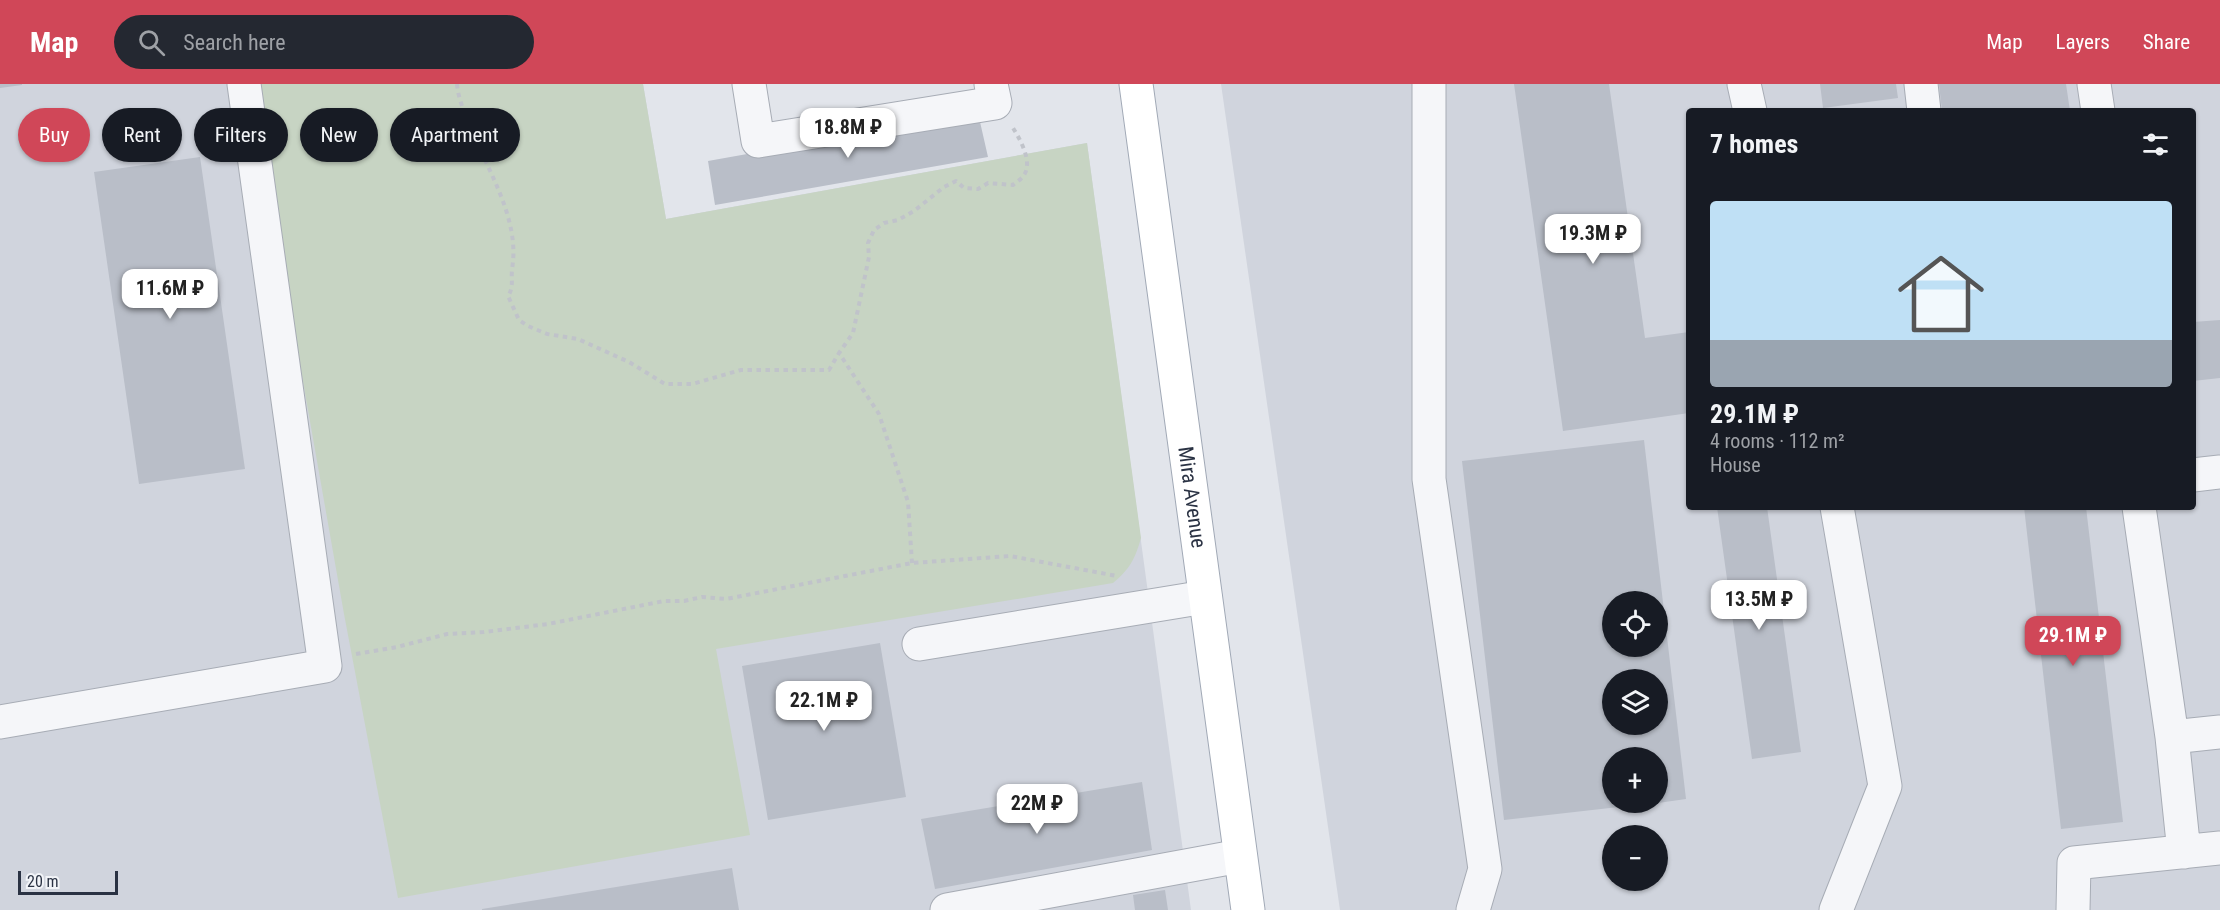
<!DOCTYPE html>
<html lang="en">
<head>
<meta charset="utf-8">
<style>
  :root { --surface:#171b24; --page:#242831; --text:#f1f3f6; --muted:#9ea1a6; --line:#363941; --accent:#d04758 }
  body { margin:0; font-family:"Roboto Condensed",sans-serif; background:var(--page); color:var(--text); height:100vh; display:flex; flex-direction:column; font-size:22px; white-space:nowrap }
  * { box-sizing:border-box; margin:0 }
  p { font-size:20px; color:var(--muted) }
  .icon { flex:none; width:33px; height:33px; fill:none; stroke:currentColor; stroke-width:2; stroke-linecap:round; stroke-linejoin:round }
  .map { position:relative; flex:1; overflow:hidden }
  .side { position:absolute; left:1686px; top:24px; width:510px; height:402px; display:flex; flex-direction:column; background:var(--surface); border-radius:6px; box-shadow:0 2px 4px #0004 }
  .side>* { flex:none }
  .hud { position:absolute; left:18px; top:24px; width:570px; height:54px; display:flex; gap:12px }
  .buttons { position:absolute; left:1602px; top:507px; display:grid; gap:12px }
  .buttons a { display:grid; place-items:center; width:66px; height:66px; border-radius:50%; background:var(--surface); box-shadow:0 2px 4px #0004; font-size:30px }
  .scale { position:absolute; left:18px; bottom:15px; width:100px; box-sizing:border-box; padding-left:6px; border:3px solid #2a3243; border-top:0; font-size:16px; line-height:21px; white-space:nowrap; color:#2a3243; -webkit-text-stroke:4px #f2f4f8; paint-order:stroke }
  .price { position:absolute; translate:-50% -51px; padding:0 14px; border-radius:12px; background:#fff; color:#222; font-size:20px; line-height:39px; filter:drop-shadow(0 2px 3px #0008) }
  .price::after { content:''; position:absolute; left:50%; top:36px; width:18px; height:14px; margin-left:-9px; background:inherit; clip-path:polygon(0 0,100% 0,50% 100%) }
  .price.on { background:var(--accent); color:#fff }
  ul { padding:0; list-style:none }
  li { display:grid; align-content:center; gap:12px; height:318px; padding:0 24px }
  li+li { border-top:2px solid var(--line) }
  li span { display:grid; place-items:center; height:186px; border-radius:6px; color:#555 }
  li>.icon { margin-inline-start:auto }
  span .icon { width:108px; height:108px; fill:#fffc; stroke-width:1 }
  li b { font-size:26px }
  h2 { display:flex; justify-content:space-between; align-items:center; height:72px; padding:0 24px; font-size:26px }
  .pill { padding:0 21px; border-radius:27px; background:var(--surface); box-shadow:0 2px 4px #0004; font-size:21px; line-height:54px }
  .pill.on { background:var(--accent); color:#fff }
  header { display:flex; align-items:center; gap:36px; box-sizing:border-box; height:84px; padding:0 30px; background:var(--accent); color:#fff }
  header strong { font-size:28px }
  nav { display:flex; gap:33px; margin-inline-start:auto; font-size:21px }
  .search { width:420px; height:54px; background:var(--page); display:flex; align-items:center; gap:15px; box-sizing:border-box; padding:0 21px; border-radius:33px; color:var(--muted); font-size:22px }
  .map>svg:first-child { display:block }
  .built { fill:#d0d4dd; fill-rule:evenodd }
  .green { fill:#c7d4c3 }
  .building { fill:#b9bec8; fill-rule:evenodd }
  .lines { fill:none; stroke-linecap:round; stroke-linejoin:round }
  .minor-casing { stroke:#a7acb5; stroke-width:35 }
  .major-casing { stroke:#a1a9b6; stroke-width:35 }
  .path { stroke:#c0c3ca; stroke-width:4; stroke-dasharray:4.5 4.5; stroke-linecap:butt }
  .minor { stroke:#f5f6f9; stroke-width:33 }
  .major { stroke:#fff; stroke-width:33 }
  .labels { text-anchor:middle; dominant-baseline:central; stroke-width:4.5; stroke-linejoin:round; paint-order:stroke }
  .street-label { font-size:21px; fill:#2a3243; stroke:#f2f4f8 }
</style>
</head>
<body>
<header>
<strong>Map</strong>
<div class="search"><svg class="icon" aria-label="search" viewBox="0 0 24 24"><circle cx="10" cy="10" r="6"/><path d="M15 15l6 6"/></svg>Search here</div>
<nav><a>Map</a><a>Layers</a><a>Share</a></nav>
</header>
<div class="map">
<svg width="2220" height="826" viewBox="0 0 2220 826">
  <rect width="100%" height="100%" fill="#e2e5eb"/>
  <path class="built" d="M0 0H643L666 135 1087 59 1191 826H0Z
    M1221 0H2220V826H1340ZM1689 27H2193V423H1689ZM1612 518H1658V562H1612ZM1612 596H1658V640H1612ZM1612 674H1658V718H1612ZM1612 752H1658V796H1612Z"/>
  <path class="green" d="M257 0H643L666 135 1087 59 1141 454C1135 475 1130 485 1113 499L716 565 750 751 398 814 344 530 296 258Z"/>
  <path class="building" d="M0 0H22V1L0 4Z
    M1514 0H1609L1645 254 1689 248V329L1563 347Z
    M1820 0H1896L1898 14 1823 24Z
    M1939 0H2066L2070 27H1942Z
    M978 29 988 73 715 121 708 77Z
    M200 73 245 385 139 400 94 88Z
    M2220 236V294L2193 297V238Z
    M1644 356 1686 715 1658 719V674H1612V718L1645 720 1504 736 1462 377ZM1612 518H1658V562H1612ZM1612 596H1658V640H1612Z
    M1717 423H1767L1801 668 1752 675Z
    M2024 423H2086L2123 738 2061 745Z
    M880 559 906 713 768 736 742 582Z
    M1142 698 1152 766 935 805 921 735Z
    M732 784 739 826H482V825Z
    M1165 806 1168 826H1135L1133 811Z"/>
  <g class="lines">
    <defs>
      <path id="minor" d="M749 0 758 57 995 19 991 0
        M1429 0V395L1485 785 1473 826
        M1744 0 1750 27
        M1921 0 1924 27
        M2094 0 2098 27
        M2193 391 2220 388
        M2139 423 2172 653 2184 768
        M919 560 1205 513
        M0 638 325 582 244 0
        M2172 653 2220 648
        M947 826 1240 772
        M1836 826 1885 702 1837 423
        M2073 826 2074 779 2220 764"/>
      <g id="major">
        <path id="s1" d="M1136 0 1248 826"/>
      </g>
    </defs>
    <use href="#minor" class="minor-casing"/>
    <use href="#major" class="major-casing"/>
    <path class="path" d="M457 0C458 13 463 24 467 36 485 82 521 134 512 185 511 195 514 203 508 212L519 236 528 242 547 250 578 255 629 278 665 300H692L741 286H829L839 269
      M912 479 908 418 879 330 839 269 853 249 869 173 868 159 874 146 884 139 898 136 914 127 944 103 956 97 964 104 978 105 988 99 1013 101C1016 98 1022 95 1024 91 1033 78 1020 55 1013 44
      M356 570 397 563 447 550 484 548 548 540 664 517H684L702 513 726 515 912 479 1010 472 1117 492"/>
    <use href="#minor" class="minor"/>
    <use href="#major" class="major"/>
  </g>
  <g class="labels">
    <g class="street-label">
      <text stroke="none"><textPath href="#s1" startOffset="417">Mira Avenue</textPath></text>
    </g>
  </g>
</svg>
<div class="buttons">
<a><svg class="icon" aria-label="locate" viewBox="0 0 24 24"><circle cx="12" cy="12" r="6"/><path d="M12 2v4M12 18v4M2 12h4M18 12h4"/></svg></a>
<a><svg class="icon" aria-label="layers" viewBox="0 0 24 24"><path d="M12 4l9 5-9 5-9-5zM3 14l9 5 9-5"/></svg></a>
<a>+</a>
<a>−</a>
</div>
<div class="scale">20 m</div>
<b class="price" style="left:848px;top:75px">18.8M ₽</b>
<b class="price" style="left:1593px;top:181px">19.3M ₽</b>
<b class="price" style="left:170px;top:236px">11.6M ₽</b>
<b class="price" style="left:1759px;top:547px">13.5M ₽</b>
<b class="price on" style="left:2073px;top:583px">29.1M ₽</b>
<b class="price" style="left:824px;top:648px">22.1M ₽</b>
<b class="price" style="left:1037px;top:751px">22M ₽</b>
<div class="hud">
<a class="pill on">Buy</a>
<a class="pill">Rent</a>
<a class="pill">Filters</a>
<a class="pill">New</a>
<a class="pill">Apartment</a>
</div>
<section class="side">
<h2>7 homes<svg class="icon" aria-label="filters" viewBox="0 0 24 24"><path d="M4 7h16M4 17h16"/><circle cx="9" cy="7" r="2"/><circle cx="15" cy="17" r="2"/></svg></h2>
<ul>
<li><span style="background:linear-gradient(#bfe0f5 75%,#9aa5b1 0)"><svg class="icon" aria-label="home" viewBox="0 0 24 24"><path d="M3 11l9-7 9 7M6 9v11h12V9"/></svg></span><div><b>29.1M ₽</b><p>4 rooms · 112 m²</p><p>House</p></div></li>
</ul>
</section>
</div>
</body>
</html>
